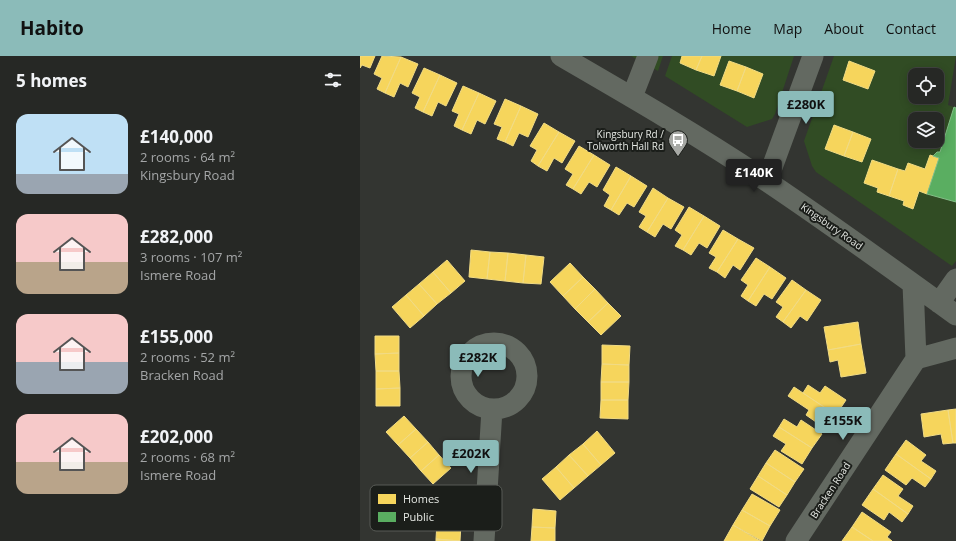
<!DOCTYPE html>
<html lang="en">
<head>
<meta charset="utf-8">
<style>
  :root { --surface:#262825; --page:#323432; --text:#f1f3f6; --muted:#a4a6a7; --line:#424442; --accent:#8bbbb9 }
  body { margin:0; font-family:"Open Sans",sans-serif; background:var(--page); color:var(--text); height:100vh; display:flex; flex-direction:column; font-size:15px; white-space:nowrap }
  * { box-sizing:border-box; margin:0 }
  p { font-size:13px; color:var(--muted) }
  .icon { flex:none; width:22px; height:22px; fill:none; stroke:currentColor; stroke-width:2; stroke-linecap:round; stroke-linejoin:round }
  .map { position:relative; flex:1; overflow:hidden }
  .drawer { display:flex; flex-direction:column; background:var(--surface); width:360px }
  .drawer>* { flex:none }
  .buttons { position:absolute; left:548px; top:12px; display:grid; gap:8px }
  .buttons a { display:grid; place-items:center; width:36px; height:36px; border-radius:8px; background:var(--surface); box-shadow:0 2px 10px #0003,0 0 0 1px var(--line); font-size:20px }
  .price { position:absolute; translate:-50% -34px; padding:0 9px; border-radius:4px; background:var(--accent); color:#111; font-size:13px; line-height:26px; filter:drop-shadow(0 1px 2px #0008) }
  .price::after { content:''; position:absolute; left:50%; top:24px; width:12px; height:9px; margin-left:-6px; background:inherit; clip-path:polygon(0 0,100% 0,50% 100%) }
  .price.active { background:#222; color:#fff }
  ul { padding:0; list-style:none }
  li { display:flex; align-items:center; gap:12px; height:100px; padding:0 16px }
  li span { display:grid; place-items:center; flex:none; width:112px; height:80px; border-radius:12px; color:#555 }
  li>.icon { margin-inline-start:auto }
  span .icon { width:48px; height:48px; fill:#fffc; stroke-width:1 }
  li b { font-size:17px }
  h2 { display:flex; justify-content:space-between; align-items:center; height:48px; padding:0 16px; font-size:17px }
  header { display:flex; align-items:center; gap:24px; box-sizing:border-box; height:56px; padding:0 20px; background:var(--accent); color:#111 }
  header strong { font-size:19px }
  nav { display:flex; gap:22px; margin-inline-start:auto; font-size:14px }
  main { display:flex; flex:1; min-height:0 }
  .map>svg:first-child { display:block }
  .green { fill:#314c24; fill-rule:evenodd }
  .homes { fill:#f6d55c; stroke:#f1db84 }
  .public { fill:#5aae61; stroke:#84bf88 }
  .lines { fill:none; stroke-linecap:round; stroke-linejoin:round }
  .minor { stroke:#636961; stroke-width:21 }
  .labels { text-anchor:middle; dominant-baseline:central; stroke-width:4; stroke-linejoin:round; paint-order:stroke }
  .poi-label { font-size:10px; fill:#e5e8e3; stroke:#1b1e1a; text-anchor:end }
  .street-label { font-size:10px; fill:#e5e8e3; stroke:#1b1e1a }
  .key { fill:#1b1e1a; stroke:#585b56; stroke-width:1 }
  .key-label { font-size:11px; fill:#e5e8e3 }
</style>
</head>
<body>
<header>
<strong>Habito</strong>
<nav><a>Home</a><a>Map</a><a>About</a><a>Contact</a></nav>
</header>
<main>
<section class="drawer">
<h2>5 homes<svg class="icon" aria-label="filters" viewBox="0 0 24 24"><path d="M4 7h16M4 17h16"/><circle cx="9" cy="7" r="2"/><circle cx="15" cy="17" r="2"/></svg></h2>
<ul>
<li><span style="background:linear-gradient(#bfe0f5 75%,#9aa5b1 0)"><svg class="icon" aria-label="home" viewBox="0 0 24 24"><path d="M3 11l9-7 9 7M6 9v11h12V9"/></svg></span><div><b>£140,000</b><p>2 rooms · 64 m²</p><p>Kingsbury Road</p></div></li>
<li><span style="background:linear-gradient(#f6c9c9 60%,#b9a48a 0)"><svg class="icon" aria-label="home" viewBox="0 0 24 24"><path d="M3 11l9-7 9 7M6 9v11h12V9"/></svg></span><div><b>£282,000</b><p>3 rooms · 107 m²</p><p>Ismere Road</p></div></li>
<li><span style="background:linear-gradient(#f6c9c9 60%,#9aa5b1 0)"><svg class="icon" aria-label="home" viewBox="0 0 24 24"><path d="M3 11l9-7 9 7M6 9v11h12V9"/></svg></span><div><b>£155,000</b><p>2 rooms · 52 m²</p><p>Bracken Road</p></div></li>
<li><span style="background:linear-gradient(#f6c9c9 60%,#b9a48a 0)"><svg class="icon" aria-label="home" viewBox="0 0 24 24"><path d="M3 11l9-7 9 7M6 9v11h12V9"/></svg></span><div><b>£202,000</b><p>2 rooms · 68 m²</p><p>Ismere Road</p></div></li>
</ul>
</section>
<div class="map">
<svg width="596" height="485" viewBox="0 0 596 485">
  <rect width="100%" height="100%" fill="#333531"/>
  <path class="green" d="M271 0H303L298 15Z
    M312 0H434L415 58 412 63 387 71 305 20Z
    M474 0H596L588 49 594 51 580 96H577L573 100 570 99 565 113 548 107 545 115 538 113 529 139 544 145 543 149 553 152 559 135 596 146V205L592 210 456 116 452 110 444 85ZM555 19H577V41H555ZM555 63H577V85H555Z"/>
  <path class="homes" d="M0 0H15L10 12 2 9 0 12Z
    M22 0 41 1 25 37 17 33 22 22 14 18Z
    M322 0H342L336 14 320 7Z
    M342 0H361L354 20 336 14Z
    M41 1 58 8 48 31 40 27 34 41 25 37Z
    M369 5 386 11 377 35 360 29Z
    M489 5 515 15 508 33 483 24Z
    M386 11 403 18 394 42 377 35Z
    M64 12 80 19 63 56 55 52 60 41 52 37Z
    M80 19 97 27 86 50 78 46 72 60 63 56Z
    M103 30 119 37 102 74 94 70 99 58 92 55Z
    M119 37 136 45 125 68 117 64 111 78 102 74Z
    M145 43 161 50 145 86 137 83 142 71 134 68Z
    M161 50 178 58 168 81 159 77 153 90 145 86Z
    M184 67 199 76 178 110 171 105 177 94 170 90Z
    M474 69 493 76 484 100 465 93Z
    M199 76 215 85 202 107 194 102 187 115 178 110Z
    M493 76 511 83 502 106 484 100Z
    M219 90 234 99 213 133 206 129 213 118 205 113Z
    M234 99 250 109 237 131 229 126 221 138 213 133Z
    M570 99 579 102 567 138 559 135 553 153 543 149 544 145 529 140 538 113 545 115 548 107 565 113Z
    M512 104 538 113 529 140 517 136 518 132 504 127Z
    M256 111 271 120 251 154 244 150 250 139 243 134Z
    M271 120 287 130 274 151 267 147 259 159 251 154Z
    M293 132 308 142 287 176 279 171 286 160 279 156Z
    M308 142 324 151 311 173 303 168 295 181 287 176Z
    M329 151 344 160 323 194 315 190 322 179 315 174Z
    M344 160 360 170 347 192 339 187 331 199 323 194Z
    M363 174 378 183 357 216 349 212 356 201 349 197Z
    M378 183 394 192 380 214 373 209 365 222 357 216Z
    M111 194 130 196 127 223 109 221Z
    M130 196 148 197 145 225 127 223Z
    M148 197 166 199 163 227 145 225Z
    M166 199 184 201 181 228 163 227Z
    M396 202 410 211 388 245 381 240 388 229 381 224Z
    M87 204 105 225 91 237 73 216Z
    M210 207 223 221 203 240 190 226Z
    M410 211 426 222 412 243 404 238 396 250 388 245Z
    M73 216 91 237 77 248 59 228Z
    M223 221 235 233 215 253 203 240Z
    M432 224 446 234 423 266 416 261 423 251 416 246Z
    M59 228 77 248 64 260 46 239Z
    M235 233 248 247 228 266 215 253Z
    M446 234 461 244 447 265 440 260 431 272 423 266Z
    M46 239 64 260 50 272 32 251Z
    M248 247 261 260 241 279 228 266Z
    M498 266 501 288 468 294 464 271Z
    M15 280H39V297L15 298Z
    M501 288 506 317 481 321 478 304 470 306 468 294Z
    M242 289 270 290 269 309 242 308Z
    M39 297V315H16L15 298Z
    M242 308 269 309V326H241Z
    M16 315H39L40 332 16 333Z
    M241 326H269L268 344H241Z
    M448 329 460 337 465 330 486 344 476 359 443 337Z
    M434 331 476 359 466 373 446 359 449 354 428 340Z
    M40 332V350H16V333Z
    M241 344H268V363L240 362Z
    M596 353V387H593L588 354Z
    M588 354 593 387 583 388 581 378 564 381 561 358Z
    M44 360 56 373 38 389 26 376Z
    M424 363 437 371 441 364 462 378 452 392 419 371Z
    M419 371 452 392 442 408 421 395 426 388 413 380Z
    M56 373 68 386 50 402 38 389Z
    M237 375 255 397 241 409 223 388Z
    M546 384 566 399 561 405 576 415 571 423 536 398Z
    M68 386 79 399 61 415 50 402Z
    M223 388 241 409 228 420 209 399Z
    M415 394 444 413 435 426 406 407Z
    M536 398 571 423 565 431 552 422 546 429 525 414Z
    M79 399 91 412 73 428 61 415Z
    M209 399 228 420 214 432 196 411Z
    M406 407 435 426 427 439 398 420Z
    M196 411 214 432 200 444 182 423Z
    M523 419 543 433 538 440 553 450 548 458 513 433Z
    M398 420 427 439 419 451 390 433Z
    M513 433 548 458 542 466 529 456 524 464 502 449Z
    M392 438 420 454 410 470 382 454Z
    M173 453 196 455 195 472 172 471Z
    M382 454 410 470 402 485 373 469Z
    M502 456 531 476 527 481 532 485H513L492 471Z
    M77 466 101 467 100 485 76 483Z
    M373 469 400 485H364Z
    M172 471 195 472V485H171Z
    M492 471 513 485H482Z
    M76 483 100 485H76Z"/>
  <path class="public" d="M594 51 596 52V146L567 138 579 102 573 100 577 96H580Z"/>
  <g class="lines">
    <path class="minor" d="M201 0C270 40 341 81 408 126 472 169 534 214 596 259
      M272 41 288 0
      M407 125 453 0
      M579 247 596 223
      M101 320a33 33 0 1 1 66 0a33 33 0 1 1-66 0Z
      M556 303 596 292
      M124 485 132 353
      M436 485 556 303 553 228"/>
  </g>
  <defs>
    <symbol id="bus-pin" viewBox="-11 -11 22 30"><path d="M0 17L-7.5 6A9.5 9.5 0 1 1 7.5 6Z" fill="#a7a9a5" stroke="#1b1e1a"/><path d="M-5-6H5V4H4V6H2V4H-2V6H-4V4H-5ZM-3.5-4V0h7V-4ZM-3.5 1.2v1.5H-2V1.2ZM2 1.2v1.5H3.5V1.2Z" fill="#fff"/></symbol>
  </defs>
  <g fill-rule="evenodd">
    <use href="#bus-pin" x="307" y="73" width="22" height="30"/>
  </g>
  <g class="labels">
    <g class="poi-label">
      <text x="304" y="78">Kingsbury Rd /<tspan x="304" dy="12">Tolworth Hall Rd</tspan></text>
    </g>
    <g class="street-label">
      <text transform="translate(472 170) rotate(35)">Kingsbury Road</text>
      <text transform="translate(470 434) rotate(-57)">Bracken Road</text>
    </g>
  </g>
  <rect x="10" y="429" width="132" height="46" rx="6" class="key"/>
  <rect x="18" y="438" width="18" height="10" fill="#f6d55c"/>
  <rect x="18" y="456" width="18" height="10" fill="#5aae61"/>
  <g class="key-label">
    <text x="43" y="447">Homes</text>
    <text x="43" y="465">Public</text>
  </g>
</svg>
<div class="buttons">
<a><svg class="icon" aria-label="locate" viewBox="0 0 24 24"><circle cx="12" cy="12" r="6"/><path d="M12 2v4M12 18v4M2 12h4M18 12h4"/></svg></a>
<a><svg class="icon" aria-label="layers" viewBox="0 0 24 24"><path d="M12 4l9 5-9 5-9-5zM3 14l9 5 9-5"/></svg></a>
</div>
<b class="price" style="left:446px;top:69px">£280K</b>
<b class="price active" style="left:394px;top:137px">£140K</b>
<b class="price" style="left:118px;top:322px">£282K</b>
<b class="price" style="left:483px;top:385px">£155K</b>
<b class="price" style="left:111px;top:418px">£202K</b>
</div>
</main>
</body>
</html>
